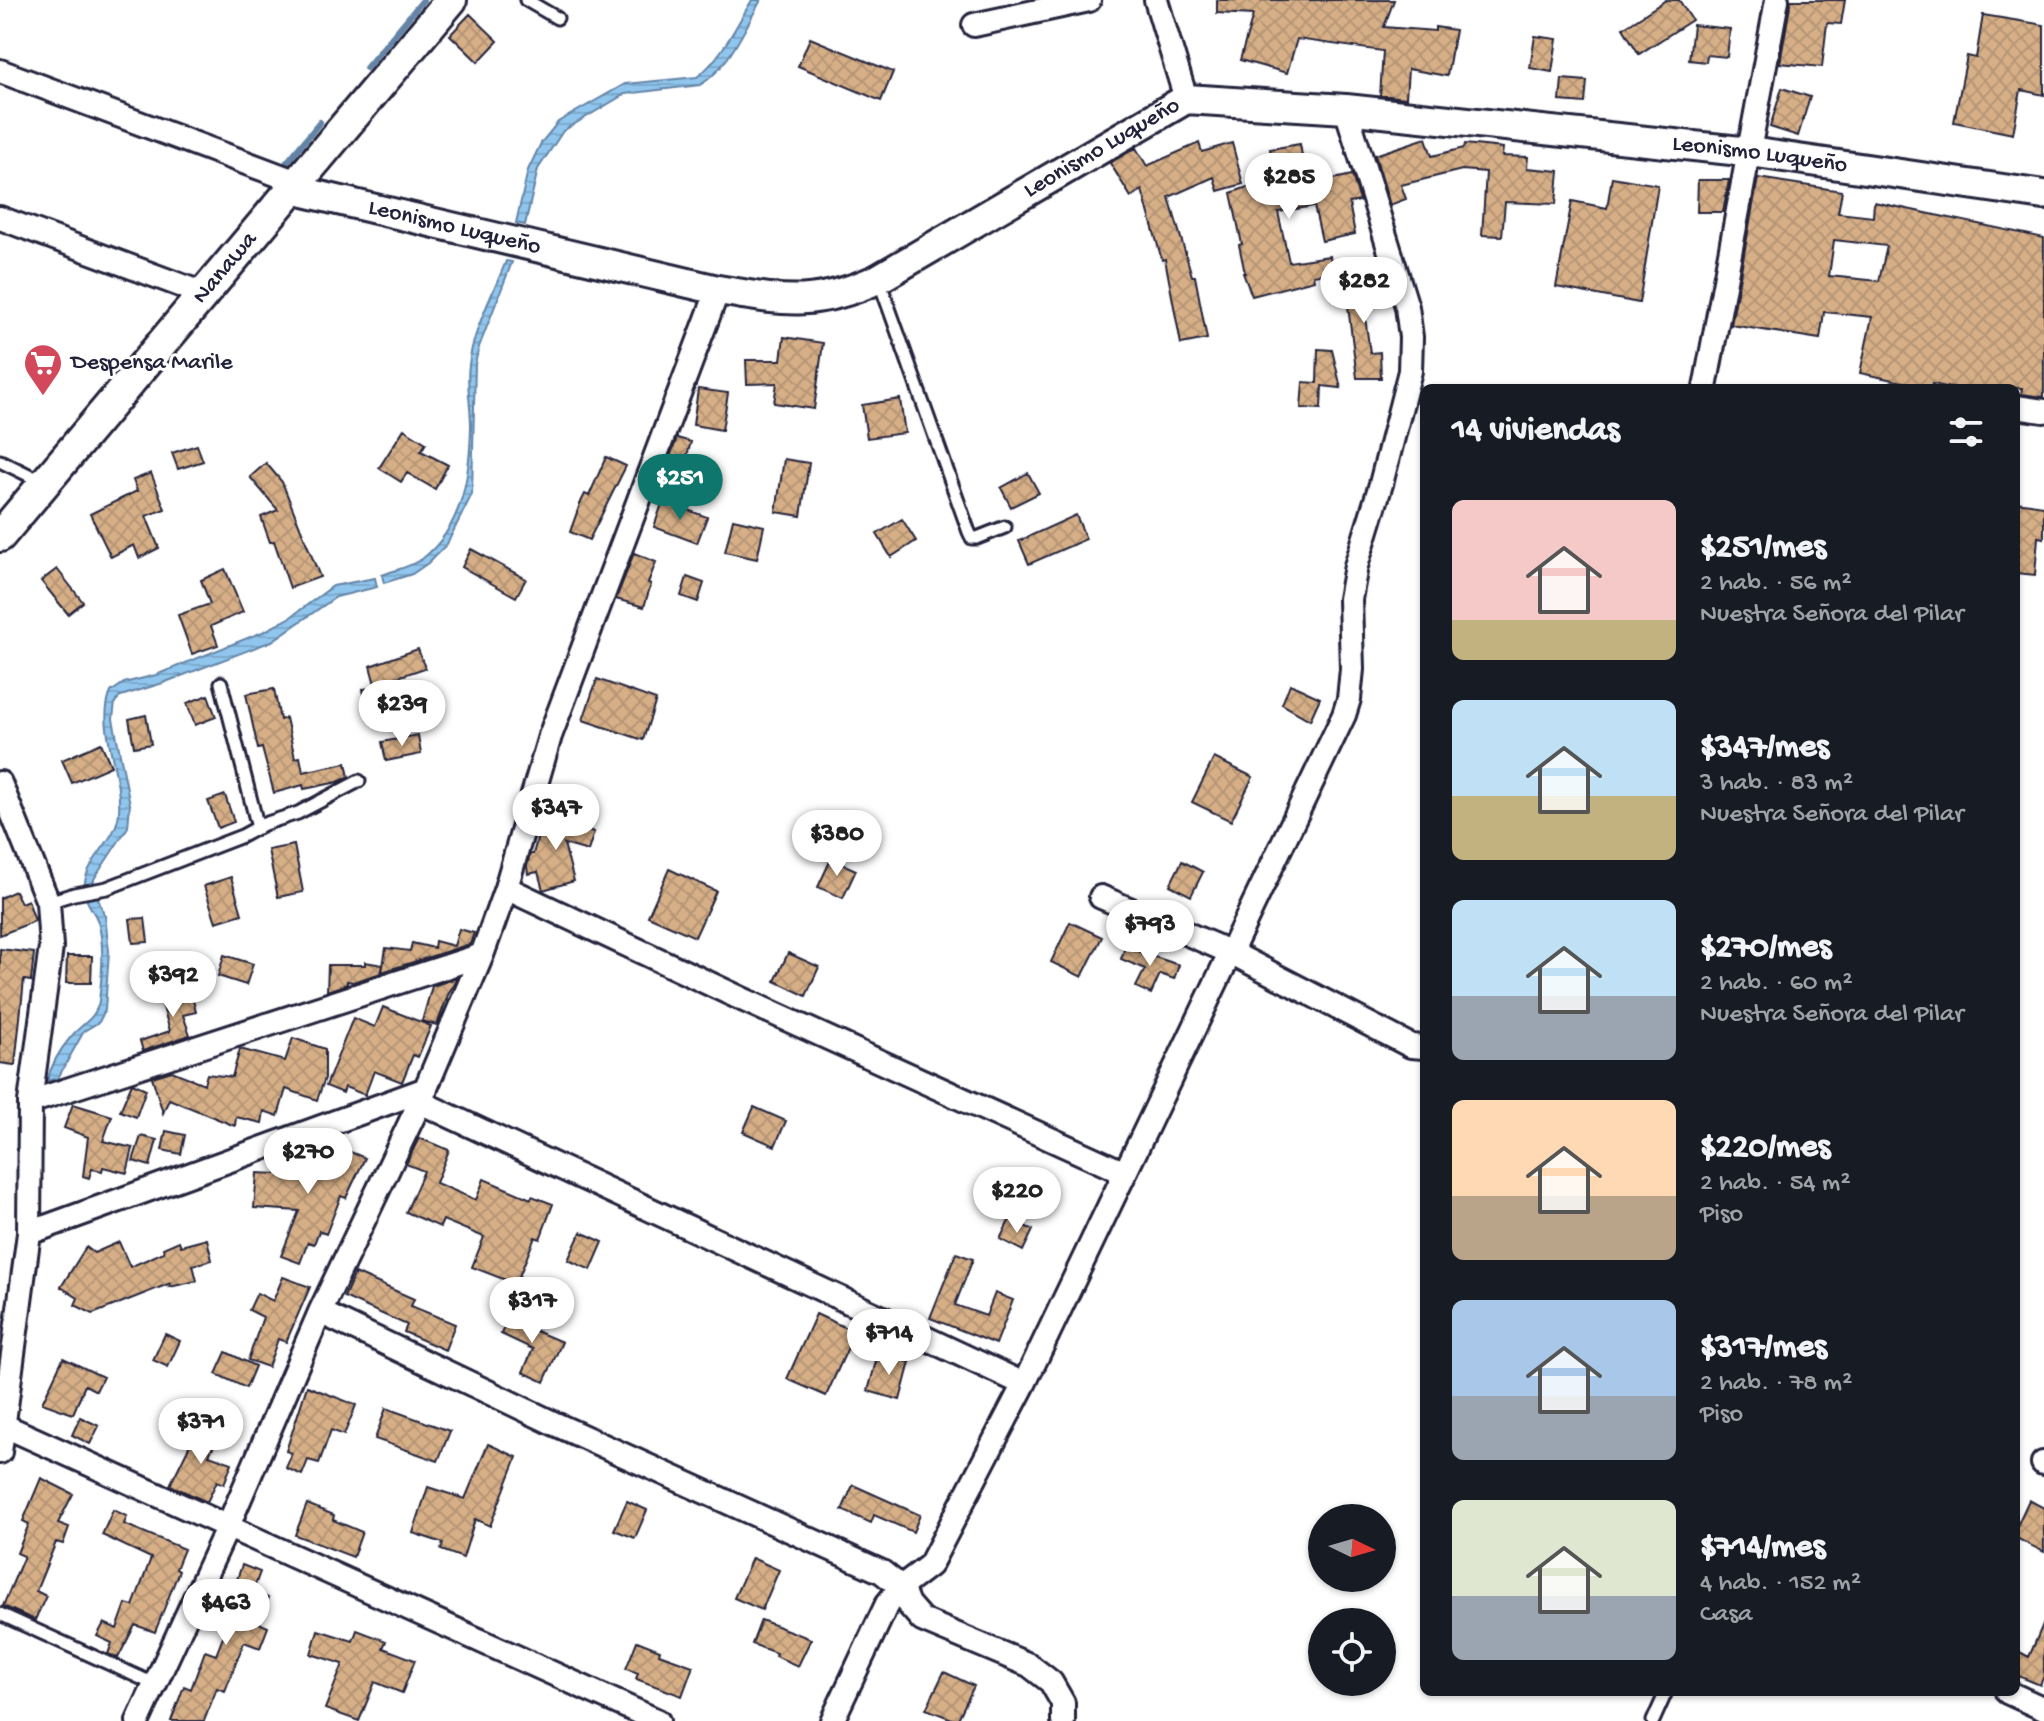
<!DOCTYPE html>
<html lang="es">
<head>
<meta charset="utf-8">
<style>
  :root { --surface:#171b24; --page:#20242c; --text:#f1f3f6; --muted:#9ea1a6; --accent:#0f766e }
  body { margin:0; font-family:"Gochi Hand",sans-serif; background:var(--page); color:var(--text); height:100vh; display:flex; flex-direction:column; font-size:30px; white-space:nowrap }
  * { box-sizing:border-box; margin:0 }
  p { font-size:26px; color:var(--muted) }
  .icon { flex:none; width:44px; height:44px; fill:none; stroke:currentColor; stroke-width:2; stroke-linecap:round; stroke-linejoin:round }
  .map { position:relative; flex:1; overflow:hidden }
  .panel { position:absolute; left:1420px; top:384px; width:600px; height:1312px; display:flex; flex-direction:column; background:var(--surface); border-radius:12px; box-shadow:0 2px 6px #0004 }
  .panel>* { flex:none }
  .needle { width:52px; rotate:95deg }
  .buttons { position:absolute; left:1308px; top:1504px; display:grid; gap:16px }
  .buttons a { display:grid; place-items:center; width:88px; height:88px; border-radius:50%; background:var(--surface); box-shadow:0 2px 6px #0004; font-size:40px }
  .price { position:absolute; translate:-50% -68px; padding:0 18px; border-radius:28px; background:#fff; color:#222; font-size:26px; line-height:52px; filter:drop-shadow(0 2px 4px #0008) }
  .price::after { content:''; position:absolute; left:50%; top:48px; width:24px; height:18px; margin-left:-12px; background:inherit; clip-path:polygon(0 0,100% 0,50% 100%) }
  .price.on { background:var(--accent); color:#fff }
  ul { padding:0; list-style:none }
  li { display:flex; align-items:center; gap:24px; height:200px; padding:0 32px }
  li span { display:grid; place-items:center; flex:none; width:224px; height:160px; border-radius:12px; color:#555 }
  li>.icon { margin-inline-start:auto }
  span .icon { width:96px; height:96px; fill:#fffc; stroke-width:1 }
  li b { font-size:34px }
  h2 { display:flex; justify-content:space-between; align-items:center; height:96px; padding:0 32px; font-size:34px }
  .map>svg:first-child { display:block }
  .water { fill:url(#water-rules); stroke:#6484a6; stroke-width:2 }
  .lines { fill:none; stroke-linecap:round; stroke-linejoin:round }
  .stream { stroke:#6484a6; stroke-width:6 }
  .building { fill:url(#building-cross-hatch); stroke:#22223b; stroke-width:2; fill-rule:evenodd }
  .service-casing { stroke:#22223b; stroke-width:17 }
  .minor-casing { stroke:#22223b; stroke-width:28 }
  .tertiary-casing { stroke:#22223b; stroke-width:34 }
  .secondary-casing { stroke:#22223b; stroke-width:36 }
  .service { stroke:#fff; stroke-width:11 }
  .minor { stroke:#fff; stroke-width:22 }
  .tertiary { stroke:#fff; stroke-width:28 }
  .secondary { stroke:#fff; stroke-width:30 }
  .labels { text-anchor:middle; dominant-baseline:central; stroke-width:6; stroke-linejoin:round; paint-order:stroke }
  .street-label { font-size:24px; fill:#22223b; stroke:#fff }
  .poi-label { font-size:24px; fill:#22223b; stroke:#fff; text-anchor:start }
</style>
</head>
<body>
<div class="map">
<svg width="2044" height="1721" viewBox="0 0 2044 1721">
  <defs>
    <pattern id="water-rules" width="6" height="5" patternUnits="userSpaceOnUse" patternTransform="scale(2)"><rect width="6" height="5" fill="#90c6ee"/><path d="M0 2.5h6" fill="none" stroke="#7caacd"/></pattern>
    <pattern id="building-cross-hatch" width="8" height="8" patternUnits="userSpaceOnUse" patternTransform="scale(2)"><rect width="8" height="8" fill="#d6af87"/><path d="M0 0l8 8M0 8l8-8" fill="none" stroke="#b79675"/></pattern>
  </defs>
  <rect width="100%" height="100%" fill="#fff"/>
  <filter id="ink" filterUnits="userSpaceOnUse"><feTurbulence type="fractalNoise" baseFrequency=".0125" numOctaves="2"/><feDisplacementMap in="SourceGraphic" scale="16" xChannelSelector="R" yChannelSelector="G"/><feConvolveMatrix kernelMatrix="1 2 1 2 8 2 1 2 1" color-interpolation-filters="sRGB"/></filter>
  <g filter="url(#ink)">
    <path class="water" d="M752 0H761C745 28 728 69 700 85L625 94 563 131 538 169 525 225 516 223 528 170 541 143 558 122 625 84 697 77C721 59 736 26 752 0Z
      M506 261 512 262 479 347 475 364 472 494 447 544 428 563 412 574 384 583 382 575C395 570 410 567 422 559 463 527 470 475 471 426 471 406 466 385 469 365 472 332 494 292 506 261Z
      M375 578 377 587 336 597 272 641 163 683 121 696 115 702 113 719 130 804 128 827 94 879 93 887 105 916 109 951 105 1010 99 1022 84 1031 58 1078 47 1081C51 1066 60 1050 70 1038 80 1024 96 1020 99 1001 102 976 105 946 98 922 95 912 86 904 85 894 80 861 117 844 119 812 122 772 96 726 111 692L124 683 156 675 265 631 288 619 333 586Z"/>
    <g class="lines">
      <path class="stream" d="M366 68 423 0
        M283 167 320 122"/>
    </g>
    <path class="building" d="M1217 0H1394L1384 27 1435 31V27L1455 30 1447 76 1408 69 1406 98 1389 96H1380L1383 51 1297 39 1287 73 1240 60 1253 15 1217 13Z
      M1666 0H1679L1692 20 1639 54 1623 28Z
      M1791 0H1845L1841 24 1827 23 1822 67 1780 63Z
      M470 14 498 41 478 62 450 35Z
      M1983 15 2044 25V95L2021 90 2013 134 1954 122 1967 56 1976 58Z
      M1693 25 1730 29 1727 57 1707 55 1706 62 1689 60Z
      M1535 36 1557 39 1552 72 1530 68Z
      M810 38 893 72 881 101 798 66Z
      M1562 79 1587 81 1585 103 1560 101Z
      M1782 88 1810 97 1798 136 1770 127Z
      M1426 138 1432 156 1464 148 1465 144 1503 148 1502 156 1528 157 1527 168 1559 171 1556 204 1505 202 1502 236 1482 235 1486 172 1462 170 1401 185 1406 199 1390 205 1375 155Z
      M1199 143 1202 152 1232 143 1243 184 1218 191 1214 177 1169 197 1192 276H1195L1207 339 1181 344 1165 259 1162 260 1142 190 1131 197 1110 163 1136 148 1147 166Z
      M1300 144 1307 185 1352 175 1360 201 1349 203 1355 234 1322 241 1314 206 1278 212 1289 262 1330 256 1332 272 1313 275 1314 280 1252 296 1243 273H1245L1239 245 1242 244 1231 193 1275 177 1270 149Z
      M1612 177 1658 185 1639 303 1556 287 1572 201 1607 208Z
      M1758 178 1842 191 1838 213 1873 217 1874 202 2044 238V397L2021 394 2022 388H1951L1932 384 1931 388 1860 373 1872 317 1824 312 1820 339 1731 325ZM1834 240 1887 246 1879 281 1829 276Z
      M1698 180H1729L1723 212H1697Z
      M1383 277 1385 299 1363 302 1370 353 1380 352 1381 378H1357L1345 282Z
      M784 337 823 343 814 409 774 403 777 383 747 384 746 360H781Z
      M1318 349 1332 350 1341 388 1322 386 1321 409 1301 408 1303 382 1317 383Z
      M698 389 728 393 722 430 693 425Z
      M900 399 905 433 867 438 862 405Z
      M404 429 426 443 421 451 448 465 435 489 407 473 401 482 379 468Z
      M677 438 691 442 682 473 666 468Z
      M197 445 203 461 178 469 172 453Z
      M606 457 626 466 589 540 570 532 580 504 585 494 589 496Z
      M784 459 809 463 801 516 776 512Z
      M266 463 282 482 320 577 290 588 274 541 270 542 261 517 278 510 250 477Z
      M151 473 165 509 146 516 159 548 139 558 134 545 111 557 90 514 137 491 133 480Z
      M1028 473 1039 493 1011 507 1001 488Z
      M663 501 707 517 697 543 654 527Z
      M2016 502 2044 506V538L2038 537 2035 575 2016 573Z
      M1076 515 1086 539 1029 564 1019 541Z
      M733 519 764 526 757 559 725 552Z
      M902 519 916 541 891 557 877 534Z
      M471 549 526 579 516 597 462 567Z
      M634 553 656 562 648 583 651 584 644 607 616 599Z
      M57 569 83 602 68 614 41 581Z
      M225 569 243 612 211 626 218 645 192 654 178 615 210 604 201 580Z
      M687 577 704 583 698 602 681 596Z
      M418 649 425 668 389 680 394 713 384 715 381 705 366 707 363 689 376 688 370 666Z
      M597 679 656 700 643 740 583 720Z
      M1290 684 1320 698 1310 720 1282 704Z
      M274 689 280 720 286 718 295 758 300 757 303 772 346 763 349 777 338 782 304 789 303 785 274 793 262 748 258 749 246 694Z
      M208 695 216 717 195 725 187 703Z
      M146 715 151 744 134 747 129 719Z
      M418 735 421 754 386 761 382 742Z
      M101 743 111 766 72 783 62 760Z
      M1214 758 1253 777 1231 821 1192 802Z
      M225 795 234 822 218 828 208 801Z
      M543 818 594 832 588 851 564 844 574 881 543 890 538 872 528 874 527 866 530 854H533Z
      M294 845 303 892 278 897 268 850Z
      M831 859 856 870 843 898 818 887Z
      M1182 861 1203 872 1191 896 1170 885Z
      M669 869 716 891 695 937 648 916Z
      M231 877 242 914 216 922 204 886Z
      M15 891 21 903 28 900 35 921 0 935V898Z
      M145 918 148 942 133 943 130 919Z
      M1070 922 1102 937 1082 977 1051 962Z
      M459 929 474 933 470 944 382 972 386 948 410 951 412 943 434 948 435 941 454 946Z
      M1125 947 1179 965 1174 979 1160 974 1151 994 1136 987 1145 969 1121 959Z
      M0 949 34 953 31 981 24 980 15 1065 0 1063Z
      M788 953 819 967 806 996 775 981Z
      M224 955 253 964 246 985 218 976Z
      M67 956H92L91 983H66Z
      M365 962 383 965 381 973 353 982 347 981V984L327 991 328 965H365Z
      M457 978 448 995 437 1025 422 1021 432 986Z
      M190 988 196 1012 183 1015 190 1035 143 1051 140 1041 170 1031 160 997Z
      M383 1007 431 1026 418 1057 413 1055 402 1082 374 1071 365 1095 345 1087 343 1093 326 1086 353 1018 375 1027Z
      M293 1038 325 1049V1078L317 1100 286 1089 278 1116 264 1111 262 1123 236 1117 235 1126 169 1099 163 1113 152 1077 172 1071 204 1084 207 1074 232 1077 240 1049 285 1061Z
      M132 1083 146 1089 136 1117 120 1111Z
      M73 1104 112 1116 103 1141 133 1148 127 1173 103 1167 102 1171 92 1169 89 1178 83 1176 88 1137 64 1128Z
      M754 1107 786 1121 775 1146 743 1132Z
      M166 1131 185 1135 181 1154 162 1150Z
      M141 1136 157 1140 150 1166 133 1161Z
      M419 1138 449 1150 436 1183 476 1200 484 1179 531 1199 532 1196 553 1204 540 1239 535 1237 516 1284 472 1267 484 1237 443 1220 440 1227 406 1212 424 1171 406 1164Z
      M325 1150 343 1157 346 1150 365 1158 346 1198 341 1196 326 1234 319 1231 314 1244 308 1242 300 1263 281 1256 299 1211 254 1208 257 1173 278 1174 276 1167 299 1160 308 1187Z
      M1010 1219 1033 1230 1023 1251 1000 1239Z
      M581 1232 603 1242 591 1270 568 1260Z
      M207 1239 212 1260 193 1265 197 1281 169 1287 171 1283 93 1314 75 1305 78 1298 61 1287 86 1247 94 1253 119 1242 130 1267 164 1252 163 1248 179 1241 181 1246Z
      M956 1253 973 1259 955 1305 986 1316 995 1293 1013 1300 996 1344 930 1318Z
      M355 1273 414 1299 411 1306 455 1324 445 1350 404 1332 407 1325 344 1297Z
      M283 1277 310 1287 286 1342 278 1339 268 1367 248 1360 263 1317 249 1310 257 1293 273 1301Z
      M511 1310 535 1320 531 1329 562 1342 544 1382 523 1372 533 1349 501 1334Z
      M816 1314 855 1332 826 1396 787 1379Z
      M165 1334 180 1341 168 1367 153 1360Z
      M226 1352 255 1366 246 1388 216 1374Z
      M878 1354 910 1362 900 1400 868 1391Z
      M63 1358 103 1377 96 1391 85 1385 73 1414 42 1403Z
      M307 1386 356 1405 344 1435 331 1430 319 1463 308 1460 302 1475 286 1468 292 1453 286 1451Z
      M386 1408 450 1431 438 1461 375 1439Z
      M80 1417 99 1426 90 1444 72 1435Z
      M201 1422 221 1432 209 1455 232 1463 224 1484 217 1481 207 1502 170 1485Z
      M488 1444 517 1457 490 1526 475 1519 463 1558 441 1550 443 1543 413 1533 428 1487 465 1499Z
      M41 1478 73 1494 58 1523 69 1527 63 1544 56 1542 36 1591 46 1596 35 1620 3 1606 24 1556 17 1553 29 1524 23 1521Z
      M853 1485 920 1515 913 1532 874 1515 871 1523 842 1510Z
      M2029 1500 2044 1508V1552L2016 1538V1528Z
      M627 1501 647 1510 635 1538 614 1530Z
      M307 1504 334 1515 333 1520 362 1532 353 1557 295 1535Z
      M113 1510 127 1516 124 1524 184 1549 176 1569 179 1571 155 1632 135 1625 118 1658 108 1654 112 1643 97 1636 104 1623 117 1629 126 1604 133 1606 151 1558 102 1535Z
      M752 1558 779 1570 762 1610 734 1598Z
      M242 1565 260 1572 253 1591 268 1598 259 1623 268 1627 260 1648 244 1642 225 1691 217 1688 204 1721H171L184 1686 191 1689 205 1651 216 1655 234 1609 218 1602 226 1581 235 1585Z
      M761 1620 811 1639 798 1666 775 1656 776 1653 752 1644Z
      M2044 1622V1676L2040 1685 2016 1675V1650L2029 1657Z
      M318 1630 353 1641 357 1630 386 1641 383 1648 415 1660 402 1693 375 1682 359 1721 325 1709 343 1664 311 1654Z
      M637 1641 660 1650 659 1654 693 1666 682 1696 636 1679 638 1673 626 1669Z
      M944 1672 974 1686 957 1721 926 1709Z"/>
    <g class="lines">
      <defs>
        <path id="service" d="M526 0 557 18
          M879 280 969 532 972 538H977L1005 527
          M0 461 43 482
          M221 683 258 828
          M48 902 74 894 107 888 242 836 264 824 298 813 359 781
          M0 1614 154 1684
          M1653 1721 1666 1692"/>
        <path id="minor" d="M1156 0 1186 99
          M974 25 1089 0
          M0 71 297 182
          M0 218 204 294
          M1705 388 1777 0
          M2016 407 2044 411
          M0 783 48 902 51 947 30 1102 29 1233 0 1452
          M506 888 742 999 1125 1173
          M1101 897 1232 953 1411 1046 1424 1047
          M30 1102 482 955
          M420 1102 1024 1384
          M29 1233 426 1089
          M320 1312 553 1423 882 1572 901 1587 908 1604 922 1620 1029 1665 1051 1682 1063 1703V1721
          M5 1426 658 1721
          M2043 1463H2044
          M2007 1692 2044 1709
          M138 1721 228 1526 320 1312 420 1102 482 955 506 888 550 736 718 290
          M832 1721 887 1604 901 1587 930 1565 1024 1384 1344 715 1349 699 1352 669 1350 599 1356 566 1381 484 1410 371 1411 337 1407 307 1346 109"/>
        <g id="tertiary">
          <path id="s1" d="M291 189 718 290C785 301 813 308 878 279L1186 99 1346 109 1750 152 2044 195"/>
        </g>
        <g id="secondary">
          <path id="s2" d="M0 536 451 0"/>
        </g>
      </defs>
      <use href="#service" class="service-casing"/>
      <use href="#minor" class="minor-casing"/>
      <use href="#tertiary" class="tertiary-casing"/>
      <use href="#secondary" class="secondary-casing"/>
      <use href="#service" class="service"/>
      <use href="#minor" class="minor"/>
      <use href="#tertiary" class="tertiary"/>
      <use href="#secondary" class="secondary"/>
    </g>
  </g>
  <defs>
    <symbol id="supermarket-pin" viewBox="-11 -11 22 30"><path d="M0 17L-7.5 6A9.5 9.5 0 1 1 7.5 6Z" fill="#d1495b" stroke="#fff"/><path d="M-6-5.5h2.5l.6 2H6L4.5 2H-2.5L-4.4-4H-6ZM-1.5 3.2a1.3 1.3 0 1 0 .1 0ZM3 3.2a1.3 1.3 0 1 0 .1 0Z" fill="#fff"/></symbol>
  </defs>
  <g fill-rule="evenodd">
    <use href="#supermarket-pin" x="21" y="341" width="44" height="60"/>
  </g>
  <g class="labels">
    <g class="street-label">
      <text stroke="none"><textPath href="#s1" startOffset="862">Leonismo Luqueño</textPath></text>
      <text stroke="none"><textPath href="#s1" startOffset="1536">Leonismo Luqueño</textPath></text>
      <text stroke="none"><textPath href="#s1" startOffset="168">Leonismo Luqueño</textPath></text>
      <text stroke="none"><textPath href="#s2" startOffset="350">Nanawa</textPath></text>
    </g>
    <g class="poi-label">
      <text x="71" y="363">Despensa Marile</text>
    </g>
  </g>
</svg>
<div class="buttons">
<a><svg class="needle" viewBox="-14 -14 28 28"><path d="M0-13l5 13h-10z" fill="#e53935"/><path d="M0 13l5-13h-10z" fill="#9ea1a6"/></svg></a>
<a><svg class="icon" aria-label="locate" viewBox="0 0 24 24"><circle cx="12" cy="12" r="6"/><path d="M12 2v4M12 18v4M2 12h4M18 12h4"/></svg></a>
</div>
<b class="price" style="left:1289px;top:221px">$285</b>
<b class="price" style="left:1364px;top:325px">$282</b>
<b class="price on" style="left:680px;top:522px">$251</b>
<b class="price" style="left:402px;top:748px">$239</b>
<b class="price" style="left:556px;top:852px">$347</b>
<b class="price" style="left:837px;top:878px">$380</b>
<b class="price" style="left:1150px;top:968px">$793</b>
<b class="price" style="left:173px;top:1019px">$392</b>
<b class="price" style="left:308px;top:1196px">$270</b>
<b class="price" style="left:1017px;top:1235px">$220</b>
<b class="price" style="left:532px;top:1345px">$317</b>
<b class="price" style="left:889px;top:1377px">$714</b>
<b class="price" style="left:201px;top:1466px">$371</b>
<b class="price" style="left:226px;top:1647px">$463</b>
<section class="panel">
<h2>14 viviendas<svg class="icon" aria-label="filters" viewBox="0 0 24 24"><path d="M4 7h16M4 17h16"/><circle cx="9" cy="7" r="2"/><circle cx="15" cy="17" r="2"/></svg></h2>
<ul>
<li><span style="background:linear-gradient(#f6c9c9 75%,#c2b280 0)"><svg class="icon" aria-label="home" viewBox="0 0 24 24"><path d="M3 11l9-7 9 7M6 9v11h12V9"/></svg></span><div><b>$251/mes</b><p>2 hab. · 56 m²</p><p>Nuestra Señora del Pilar</p></div></li>
<li><span style="background:linear-gradient(#bfe0f5 60%,#c2b280 0)"><svg class="icon" aria-label="home" viewBox="0 0 24 24"><path d="M3 11l9-7 9 7M6 9v11h12V9"/></svg></span><div><b>$347/mes</b><p>3 hab. · 83 m²</p><p>Nuestra Señora del Pilar</p></div></li>
<li><span style="background:linear-gradient(#bfe0f5 60%,#9aa5b1 0)"><svg class="icon" aria-label="home" viewBox="0 0 24 24"><path d="M3 11l9-7 9 7M6 9v11h12V9"/></svg></span><div><b>$270/mes</b><p>2 hab. · 60 m²</p><p>Nuestra Señora del Pilar</p></div></li>
<li><span style="background:linear-gradient(#ffd9b3 60%,#b9a48a 0)"><svg class="icon" aria-label="home" viewBox="0 0 24 24"><path d="M3 11l9-7 9 7M6 9v11h12V9"/></svg></span><div><b>$220/mes</b><p>2 hab. · 54 m²</p><p>Piso</p></div></li>
<li><span style="background:linear-gradient(#a9c7e8 60%,#9aa5b1 0)"><svg class="icon" aria-label="home" viewBox="0 0 24 24"><path d="M3 11l9-7 9 7M6 9v11h12V9"/></svg></span><div><b>$317/mes</b><p>2 hab. · 78 m²</p><p>Piso</p></div></li>
<li><span style="background:linear-gradient(#dfe7d0 60%,#9aa5b1 0)"><svg class="icon" aria-label="home" viewBox="0 0 24 24"><path d="M3 11l9-7 9 7M6 9v11h12V9"/></svg></span><div><b>$714/mes</b><p>4 hab. · 152 m²</p><p>Casa</p></div></li>
</ul>
</section>
</div>
</body>
</html>
